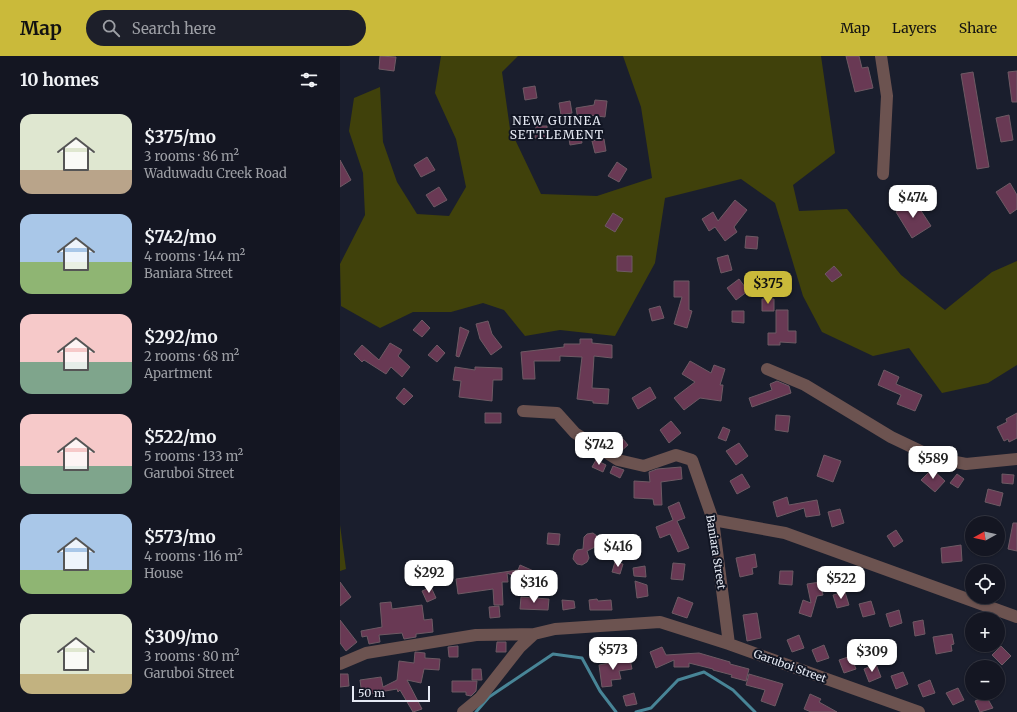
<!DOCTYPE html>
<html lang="en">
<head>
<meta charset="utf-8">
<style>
  :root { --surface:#141622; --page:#1d1f2a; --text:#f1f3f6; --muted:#9d9fa5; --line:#333540; --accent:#caba3a }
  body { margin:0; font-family:Merriweather,serif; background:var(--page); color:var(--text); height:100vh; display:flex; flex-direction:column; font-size:15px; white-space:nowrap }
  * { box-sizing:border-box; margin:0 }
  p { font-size:13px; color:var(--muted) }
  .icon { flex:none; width:22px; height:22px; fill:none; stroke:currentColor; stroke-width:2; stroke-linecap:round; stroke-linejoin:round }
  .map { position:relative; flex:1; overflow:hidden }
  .side { display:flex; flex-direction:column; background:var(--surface); width:340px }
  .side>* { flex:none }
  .needle { width:26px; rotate:262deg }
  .fabs { position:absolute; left:625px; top:460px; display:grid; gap:8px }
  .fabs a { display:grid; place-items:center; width:40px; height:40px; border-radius:50%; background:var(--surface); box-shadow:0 1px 3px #0004,0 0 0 1px var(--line); font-size:20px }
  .scale { position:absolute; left:12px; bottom:10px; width:78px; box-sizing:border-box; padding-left:4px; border:2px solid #e6eaf4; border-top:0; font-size:11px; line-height:14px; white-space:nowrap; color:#e6eaf4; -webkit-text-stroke:3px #111523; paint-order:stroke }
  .price { position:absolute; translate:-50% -34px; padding:0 9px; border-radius:8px; background:#fff; color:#222; font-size:13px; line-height:26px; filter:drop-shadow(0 1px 2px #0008) }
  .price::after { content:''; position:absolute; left:50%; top:24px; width:12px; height:9px; margin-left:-6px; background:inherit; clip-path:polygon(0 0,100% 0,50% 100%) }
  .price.on { background:var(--accent); color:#111 }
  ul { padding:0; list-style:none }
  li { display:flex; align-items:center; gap:12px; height:100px; padding:0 20px }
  li span { display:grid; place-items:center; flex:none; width:112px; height:80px; border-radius:12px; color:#555 }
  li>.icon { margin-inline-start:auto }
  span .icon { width:48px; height:48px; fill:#fffc; stroke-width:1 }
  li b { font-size:17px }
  h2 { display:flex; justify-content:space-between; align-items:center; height:48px; padding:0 20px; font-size:17px }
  header { display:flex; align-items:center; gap:24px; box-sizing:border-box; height:56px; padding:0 20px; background:var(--accent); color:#111 }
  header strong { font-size:19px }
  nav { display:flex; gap:22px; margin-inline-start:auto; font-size:14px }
  .search { width:280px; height:36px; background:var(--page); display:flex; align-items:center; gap:10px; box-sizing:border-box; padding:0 14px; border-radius:22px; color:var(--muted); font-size:15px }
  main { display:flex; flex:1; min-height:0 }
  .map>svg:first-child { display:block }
  .green { fill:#40410b }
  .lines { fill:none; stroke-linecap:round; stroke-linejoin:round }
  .stream { stroke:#488597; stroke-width:3 }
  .building { fill:#693954; stroke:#6e5a64 }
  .minor { stroke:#6c5350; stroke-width:12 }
  .labels { text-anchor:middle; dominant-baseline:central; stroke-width:4; stroke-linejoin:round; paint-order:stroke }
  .street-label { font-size:11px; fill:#e6eaf4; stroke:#111523 }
  .neighbourhood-label { font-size:12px; letter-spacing:1px; fill:#e6eaf4; stroke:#111523 }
</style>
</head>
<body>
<header>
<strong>Map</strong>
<div class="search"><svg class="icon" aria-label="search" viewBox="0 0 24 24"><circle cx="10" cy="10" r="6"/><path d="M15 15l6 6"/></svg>Search here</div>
<nav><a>Map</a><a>Layers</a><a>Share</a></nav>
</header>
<main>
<section class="side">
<h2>10 homes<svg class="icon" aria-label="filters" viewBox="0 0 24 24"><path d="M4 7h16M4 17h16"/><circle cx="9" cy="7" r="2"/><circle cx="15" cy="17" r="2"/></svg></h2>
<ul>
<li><span style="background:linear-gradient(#dfe7d0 70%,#b9a48a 0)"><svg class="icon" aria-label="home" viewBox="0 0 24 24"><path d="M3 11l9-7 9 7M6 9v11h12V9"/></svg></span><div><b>$375/mo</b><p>3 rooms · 86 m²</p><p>Waduwadu Creek Road</p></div></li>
<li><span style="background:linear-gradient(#a9c7e8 60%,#8fb573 0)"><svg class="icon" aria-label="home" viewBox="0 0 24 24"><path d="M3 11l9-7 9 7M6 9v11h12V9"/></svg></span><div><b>$742/mo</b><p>4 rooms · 144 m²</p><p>Baniara Street</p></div></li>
<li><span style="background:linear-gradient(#f6c9c9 60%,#7fa58c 0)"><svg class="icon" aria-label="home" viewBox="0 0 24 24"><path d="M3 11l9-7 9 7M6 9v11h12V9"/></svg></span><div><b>$292/mo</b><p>2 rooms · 68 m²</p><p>Apartment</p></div></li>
<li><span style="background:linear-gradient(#f6c9c9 65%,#7fa58c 0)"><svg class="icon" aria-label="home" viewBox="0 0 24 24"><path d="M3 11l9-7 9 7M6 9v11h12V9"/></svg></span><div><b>$522/mo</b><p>5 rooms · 133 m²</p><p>Garuboi Street</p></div></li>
<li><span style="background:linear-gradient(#a9c7e8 70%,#8fb573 0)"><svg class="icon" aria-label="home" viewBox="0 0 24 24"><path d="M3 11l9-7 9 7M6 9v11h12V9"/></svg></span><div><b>$573/mo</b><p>4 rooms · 116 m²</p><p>House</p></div></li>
<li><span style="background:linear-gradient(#dfe7d0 75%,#c2b280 0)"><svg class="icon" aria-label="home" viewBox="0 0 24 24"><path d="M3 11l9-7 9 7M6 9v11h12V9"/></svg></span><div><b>$309/mo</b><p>3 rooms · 80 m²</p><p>Garuboi Street</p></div></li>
</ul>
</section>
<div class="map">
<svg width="677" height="656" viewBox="0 0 677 656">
  <rect width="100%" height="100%" fill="#1a1e2d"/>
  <path class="green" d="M101 0H178L162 16 170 73 201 138 257 140 312 122 301 51 283 0H481L495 97 453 129 459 155 507 153 561 219 605 254 652 216 677 205V309L648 327 602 337 569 292 533 300 482 276 463 240 435 147 401 123 325 142 315 207 275 280 220 274 185 280 164 254 143 247 111 256H73L40 272 1 250 0 208 25 159 23 117 9 75 14 42 40 31 43 86 57 126 77 158 109 160 126 131 116 83 95 37Z
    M0 469 6 513 0 515Z"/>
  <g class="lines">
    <path class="stream" d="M136 656 149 641 213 598 242 602 260 635 276 656
      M296 656 311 652 338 624 364 616 393 634 415 656"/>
  </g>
  <path class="building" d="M40 0 56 1 54 15 39 13Z
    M506 0H519L522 12 528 11 533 32 515 36Z
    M677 15V46H672L668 16Z
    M633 16 649 111 637 113 621 18Z
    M195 30 197 42 185 44 183 32Z
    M255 44 267 45 265 61 249 59 250 62 238 64 236 52 254 49Z
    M230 45 232 57 221 59 219 47Z
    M669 59 673 84 661 86 656 62Z
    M196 70H207V82H195Z
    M240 75 242 87 230 89 228 77Z
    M264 83 266 95 255 97 252 85Z
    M87 101 95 114 81 121 74 109Z
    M0 104 11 124 0 131Z
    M277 106 287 113 279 126 268 120Z
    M670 127 677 139V153L670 158 656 136Z
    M99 131 107 144 94 151 86 139Z
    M395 144 407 154 394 171 397 176 385 185 375 171 369 175 362 163 373 156 378 165Z
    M574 144 591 170 572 182 556 156Z
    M273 157 283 163 275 176 265 170Z
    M406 180 418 181 417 193 405 192Z
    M388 199 392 214 381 217 377 202Z
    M277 200H292V216L277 215Z
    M494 210 502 219 492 226 485 218Z
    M399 223 408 235 396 244 387 232Z
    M334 225H349V254L352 255 347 272 334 268 342 241H334Z
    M422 243H434V255H422Z
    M320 250 324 262 312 265 309 253Z
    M436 254H448V275H456V287L440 286V289H428V277H436Z
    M392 255H404V267L392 266Z
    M82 264 90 272 82 281 73 274Z
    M148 265 152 278 162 291 151 299 140 283 136 268Z
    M120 271 129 275 119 301 116 300Z
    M240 283H252V287L272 289V302L254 300 252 332 269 333 268 348 253 347V345L237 343 242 301 220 300V305H194L195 323H183L181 296 224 291V288H240Z
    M50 287 62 294 58 300 70 311 62 321 51 311 46 318 24 304 22 306 14 298 22 289 39 304Z
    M97 289 105 297 97 306 88 299Z
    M350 305 371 317 374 309 385 313 380 329H383L381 345 360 342 344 354 334 342 355 326 342 318Z
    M115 311 135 314V311L162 312V324H153L152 345 119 341 121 325 113 324Z
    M544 314 559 321 556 328 582 339 575 355 557 348 561 339 538 329Z
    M437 325 449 330 451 337 412 351 409 342 432 334 430 328Z
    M310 331 316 342 298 353 292 342Z
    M64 332 73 340 64 349 56 342Z
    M145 357H161V367H145Z
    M677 357V382L669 386 668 383 664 385 657 371 667 366 666 363Z
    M436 359 450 360 448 376 435 374Z
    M331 365 341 377 329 387 320 374Z
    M383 371 390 374 386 385 378 382Z
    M278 377 288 389 280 396 267 386Z
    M399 387 408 400 396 409 386 395Z
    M484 399 501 405 493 426 477 420Z
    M256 404 266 409 263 416 252 411Z
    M273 410 284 414 280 422 270 417Z
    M341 411 342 423 321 426 322 449H314L313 443 294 442V425L310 426 309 416 317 413Z
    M592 413 605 425 595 436 581 424Z
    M402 418 410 431 397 438 390 425Z
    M617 418 624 423 618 432 610 427Z
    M662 418 674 419 673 428 662 427Z
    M648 433 663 437 660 450 645 446Z
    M447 441 449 449 477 444 480 459 466 461 464 452 437 461 433 446Z
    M339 446 345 462 337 465 349 492 338 496 330 478 320 482 316 471 333 464 328 451Z
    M500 453 504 467 492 471 488 456Z
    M673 467H677V495L668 493Z
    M556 474 563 485 554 491 547 480Z
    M208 477 220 478 219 489 207 488Z
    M253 477 257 480 259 485 257 490 247 495 249 502 247 506 242 509 237 508 233 503 234 498 237 494 243 493 244 481 247 478Z
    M621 489 622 505 602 507 601 492Z
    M415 498 417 511 412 512 413 518 400 521 396 502Z
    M275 506 283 508 280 518 272 516Z
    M333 507 345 508 343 524 331 523Z
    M180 509 196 516 191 528 167 517 168 526H162L163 549H154L153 533 118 538 116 523 178 514Z
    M305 510 306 521 294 520 293 512Z
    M440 515H453L452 529 439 528Z
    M295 525 307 529 308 540 297 542Z
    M0 526 11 541 0 550Z
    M480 526 483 539 477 540 471 561 459 557 463 544 471 547 467 528Z
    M91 531 96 542 87 546 82 535Z
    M505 536 509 549 497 552 493 539Z
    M181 541 209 543 208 554 180 553Z
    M338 541 353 547 347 562 332 557Z
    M257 543 258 545 271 544 272 554H250L249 544Z
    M222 544 234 545 235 552 223 554Z
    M531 545 535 558 523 561 519 548Z
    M51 546 52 553 82 549 84 564 92 563 93 576 76 578V581L64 583 62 577 39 579 40 586 29 588 27 580 22 581 21 575 42 571 40 547Z
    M159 550 160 561 150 562 149 551Z
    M559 554 562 567 550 571 546 558Z
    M417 557 421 582 407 585 403 559Z
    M0 564 17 586 6 595 0 587Z
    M583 564 585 578 575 580 573 566Z
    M612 578 614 588 611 589 612 595 596 598 593 581Z
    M459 579 464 592 452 596 447 584Z
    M157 586H166V596H156Z
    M484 589 489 602 477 606 472 594Z
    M118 590V601H109L108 591Z
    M661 590 671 600 662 609 652 599Z
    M322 591 326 599 359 597 390 606V608L409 613 406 625 391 621 392 619 373 614V613L349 607V611H334V604L316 612 310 596Z
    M75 596 85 597V602L100 603 99 614 84 613 81 627 67 624 82 653 73 656 60 634 58 636 57 633 22 639 20 624 41 621 43 631 57 624 59 605 74 607Z
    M511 600 516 613 504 617 499 604Z
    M290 603 292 613 279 615 281 623 271 624 272 630 262 631 259 609Z
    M536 608 541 621 529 626 524 613Z
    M132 613H141L142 624H132Z
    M563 616 568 628 556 633 551 620Z
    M0 618H8L9 630 0 631Z
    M409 618 443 628 435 650 421 645 425 634 406 629Z
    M590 624 595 637 583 641 578 629Z
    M112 625H137L136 635 131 640 126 639V636H112Z
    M618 632 624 644 613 649 606 637Z
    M294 637 297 648 286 650 283 640Z
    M470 638 481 643 479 646 497 656H471L464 653Z
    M646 640 653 652 640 656 635 645Z"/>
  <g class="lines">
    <path class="minor" d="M541 0 547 40 543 118
      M427 313 465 329 551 381 595 402 626 408 677 403
      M183 355 217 357 235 377 278 404 304 410 336 399 352 404 373 464 389 588
      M373 464 445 477 677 561
      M0 608 26 597 136 579 194 578
      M123 656 140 642 180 591 194 578 215 573 320 566 389 588 579 656"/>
  </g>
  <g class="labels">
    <g class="street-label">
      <text transform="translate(376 496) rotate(81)">Baniara Street</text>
      <text transform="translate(450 610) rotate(20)">Garuboi Street</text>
    </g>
    <g class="neighbourhood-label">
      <text x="217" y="64">NEW GUINEA<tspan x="217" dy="14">SETTLEMENT</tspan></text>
    </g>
  </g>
</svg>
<div class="fabs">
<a><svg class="needle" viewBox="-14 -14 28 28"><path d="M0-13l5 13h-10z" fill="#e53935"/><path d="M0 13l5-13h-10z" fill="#9d9fa5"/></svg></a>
<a><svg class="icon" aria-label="locate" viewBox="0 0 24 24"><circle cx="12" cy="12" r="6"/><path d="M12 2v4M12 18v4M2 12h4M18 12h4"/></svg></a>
<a>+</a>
<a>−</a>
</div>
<div class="scale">50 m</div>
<b class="price" style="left:573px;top:163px">$474</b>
<b class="price on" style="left:428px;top:249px">$375</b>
<b class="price" style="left:259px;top:410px">$742</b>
<b class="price" style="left:593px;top:424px">$589</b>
<b class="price" style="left:278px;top:512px">$416</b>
<b class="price" style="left:89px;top:538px">$292</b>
<b class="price" style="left:501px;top:544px">$522</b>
<b class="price" style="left:194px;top:548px">$316</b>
<b class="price" style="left:273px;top:615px">$573</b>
<b class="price" style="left:532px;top:617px">$309</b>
</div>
</main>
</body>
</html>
